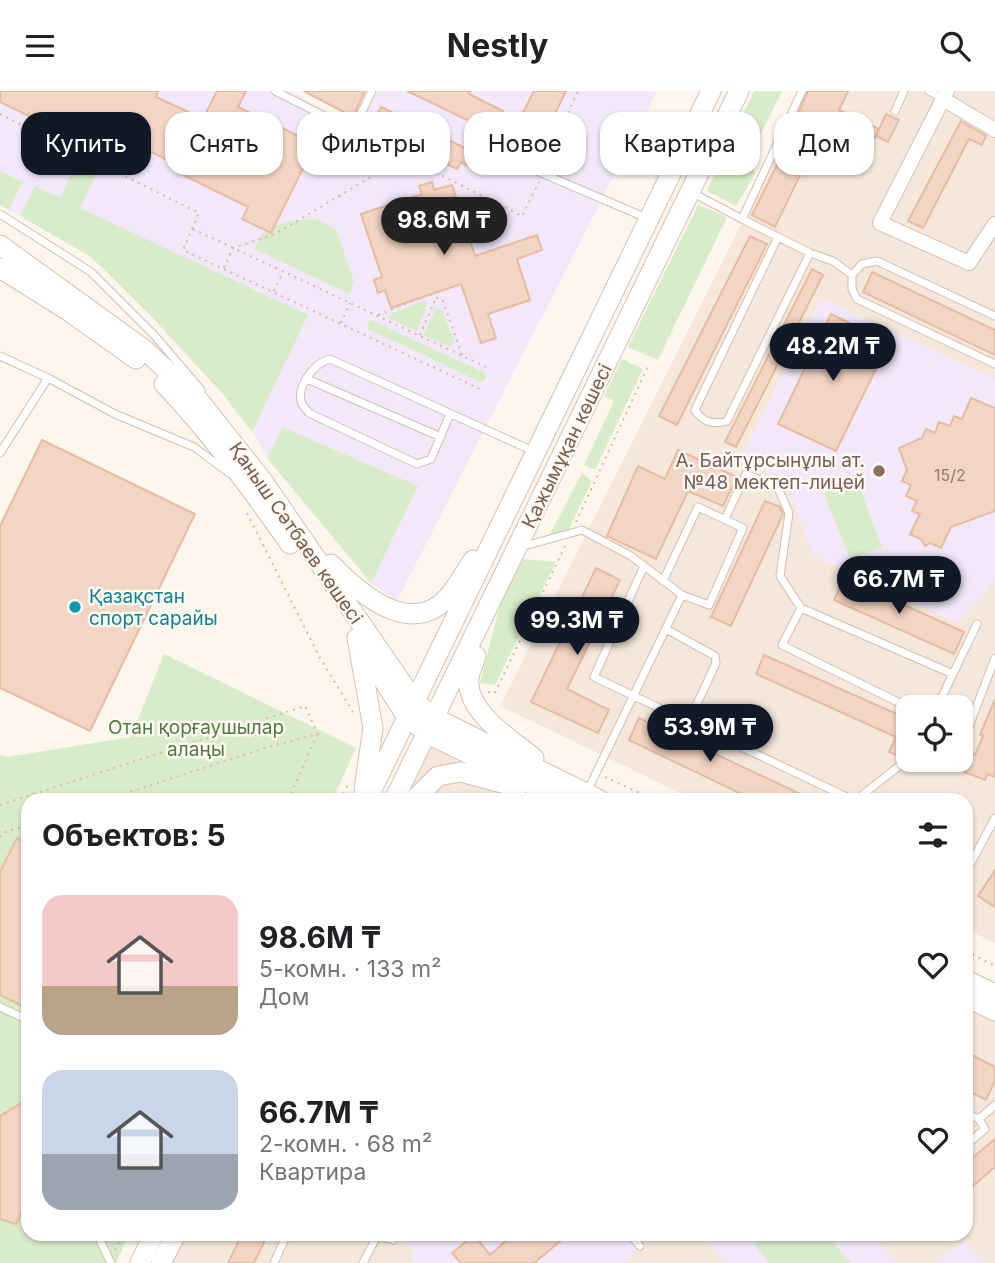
<!DOCTYPE html>
<html lang="ru">
<head>
<meta charset="utf-8">
<style>
  :root { --surface:#fff; --page:#f2f2f2; --text:#202124; --muted:#757577; --accent:#111827 }
  body { margin:0; font-family:Inter,sans-serif; background:var(--page); color:var(--text); height:100vh; display:flex; flex-direction:column; font-size:26px; white-space:nowrap }
  * { box-sizing:border-box; margin:0 }
  p { font-size:23px; color:var(--muted) }
  .icon { flex:none; width:38px; height:38px; fill:none; stroke:currentColor; stroke-width:2; stroke-linecap:round; stroke-linejoin:round }
  .map { position:relative; flex:1; overflow:hidden }
  .drawer { position:absolute; left:21px; top:702px; width:952px; height:448px; display:flex; flex-direction:column; background:var(--surface); border-radius:21px; box-shadow:0 2px 5px #0004 }
  .drawer>* { flex:none }
  .guide { position:absolute; left:21px; top:21px; width:954px; height:63px; display:flex; gap:14px }
  .controls { position:absolute; left:896px; top:604px; display:grid; gap:14px }
  .controls a { display:grid; place-items:center; width:77px; height:77px; border-radius:14px; background:var(--surface); box-shadow:0 2px 5px #0004; font-size:35px }
  .price { position:absolute; translate:-50% -60px; padding:0 16px; border-radius:24px; background:var(--accent); color:#fff; font-size:23px; line-height:46px; filter:drop-shadow(0 2px 4px #0008) }
  .price::after { content:''; position:absolute; left:50%; top:42px; width:21px; height:16px; margin-left:-10px; background:inherit; clip-path:polygon(0 0,100% 0,50% 100%) }
  .price.selected { background:#222; color:#fff }
  ul { padding:0; list-style:none }
  li { display:flex; align-items:center; gap:21px; height:175px; padding:0 21px }
  li span { display:grid; place-items:center; flex:none; width:196px; height:140px; border-radius:21px; color:#555 }
  li>.icon { margin-inline-start:auto }
  span .icon { width:84px; height:84px; fill:#fffc; stroke-width:1 }
  li b { font-size:30px }
  h2 { display:flex; justify-content:space-between; align-items:center; height:84px; padding:0 21px; font-size:30px }
  .chip { padding:0 24px; border-radius:21px; background:var(--surface); box-shadow:0 2px 5px #0004; font-size:24px; line-height:63px }
  .chip.selected { background:var(--accent); color:#fff }
  header { display:flex; justify-content:space-between; align-items:center; height:91px; padding:0 21px; background:var(--surface); font-size:32px; font-weight:700 }
  .map>svg:first-child { display:block }
  .residential { fill:#f5e8da; fill-rule:evenodd }
  .education { fill:#f3e8fa }
  .green { fill:#d8ecc9 }
  .building { fill:#f3d5c3; stroke:#e6bba3; stroke-width:2 }
  .lines { fill:none; stroke-linecap:round; stroke-linejoin:round }
  .lane-casing { stroke:#d1beb0; stroke-width:9 }
  .street-casing { stroke:#d1beb0; stroke-width:16 }
  .secondary-casing { stroke:#d6c0b0; stroke-width:21 }
  .path { stroke:#d9b8a5; stroke-width:2; stroke-dasharray:2 5; stroke-linecap:butt }
  .lane { stroke:#fff; stroke-width:7 }
  .street { stroke:#fff; stroke-width:14 }
  .secondary { stroke:#fff; stroke-width:19 }
  .education-dot { fill:#8d6e63; stroke:#fffaf3; stroke-width:2.5 }
  .culture-dot { fill:#0f9aa8; stroke:#fffaf3; stroke-width:2.5 }
  .labels { text-anchor:middle; dominant-baseline:central; stroke-width:5; stroke-linejoin:round; paint-order:stroke }
  .number-label { font-size:16px; fill:#987a6a }
  .street-label { font-size:19px; fill:#7a5c4d; stroke:#fffaf3 }
  .education-label { font-size:19px; fill:#785e54; stroke:#fffaf3; text-anchor:end }
  .culture-label { font-size:19px; fill:#0d838f; stroke:#fffaf3; text-anchor:start }
  .park-label { font-size:19px; fill:#537a41; stroke:#fffaf3 }
</style>
</head>
<body>
<header><svg class="icon" aria-label="menu" viewBox="0 0 24 24"><path d="M4 6h16M4 12h16M4 18h16"/></svg>Nestly<svg class="icon" aria-label="search" viewBox="0 0 24 24"><circle cx="10" cy="10" r="6"/><path d="M15 15l6 6"/></svg></header>
<div class="map">
<svg width="995" height="1172" viewBox="0 0 995 1172">
  <rect width="100%" height="100%" fill="#fdf6ec"/>
  <path class="residential" d="M808 0H995V852L966 838V709H695L500 615ZM908 616H961V668H908Z
    M428 643 563 709H394Z
    M966 906 995 920V1172H161L176 1143H966Z"/>
  <path class="education" d="M0 0H291L355 37 378 0H657L397 510 371 492 268 368 252 341 223 304 147 221 90 165 0 114Z
    M821 207 995 288V490L957 532 813 464 786 390 739 369Z
    M402 1143H623L638 1160 624 1172H415L410 1166 415 1158 398 1150Z
    M697 1143H870L897 1172H726Z
    M964 1149 984 1172H934Z"/>
  <path class="green" d="M754 0H782L750 65 755 83 736 115 707 100Z
    M76 73 97 82 80 117 308 224 252 341 223 303 155 229 90 165 20 125 35 95 60 107Z
    M0 80 22 91 9 119 0 114Z
    M698 114 727 126 658 269 628 256Z
    M316 128 336 138 354 191 349 203 255 158C257 153 260 146 263 142 276 130 299 129 316 128Z
    M423 210 428 212 417 240 388 227 391 223Z
    M436 217 442 219 454 251 451 256 423 244Z
    M370 229 483 281 486 285 485 289 481 291 368 238 367 236Z
    M622 268 643 278 595 379 584 374 614 310 604 305Z
    M282 336 418 395 371 492 268 368Z
    M582 382 592 390 568 440 549 445Z
    M857 389 882 456 850 468 824 402Z
    M523 468 556 471 495 594 480 592 500 514Z
    M164 563 356 657 332 709H28V1143H129L116 1172H0V663L7 666 131 646Z
    M767 1143H826L851 1172H769L754 1154Z"/>
  <path class="building" d="M0 0H158L156 6 203 28 217 0H246L238 16 315 53 271 142 242 128 248 116 177 81 180 75 133 52 123 71 0 11Z
    M304 0H365L353 26Z
    M407 0H471L469 3 503 20 492 41Z
    M534 0H566L537 60 510 47Z
    M808 0H848L839 19 879 38 864 67 819 45 775 136 752 124 797 34 793 33Z
    M381 16 467 58 466 61 486 72 482 82 461 71 457 78 371 36Z
    M886 23 899 29 888 51 876 45Z
    M961 30 986 45 982 54 969 48 923 137 908 130Z
    M432 91 434 99 452 94 475 165 537 144 542 159 517 168 530 209 488 223 496 247 481 252 461 193 391 217 385 199 378 202 374 189 382 186 361 123 422 103 419 95Z
    M750 145 767 153 677 334 659 325Z
    M812 178 823 184 736 356 725 351Z
    M872 181 995 239V264L863 201Z
    M831 223 889 251 836 360 778 333Z
    M971 307 995 317V420L951 436 941 457 930 452 925 455 922 449 910 443 920 423 912 420 917 410 906 405 911 394 902 390 907 379 899 357 922 347 926 338 935 342 939 331 950 335 954 325 962 328Z
    M42 349 195 423 90 640 0 597V435Z
    M678 359 737 386 723 415 688 400 656 468 607 445 638 375 665 388Z
    M765 410 780 416 783 423 731 535 711 526Z
    M596 477 620 489 567 598 609 619 598 642 531 611Z
    M844 487 964 541 954 563 834 509Z
    M764 564 908 628V656L905 663 900 666 889 661 896 646 756 583Z
    M995 608V686L987 683 985 689 964 681 972 662 975 664 983 645 980 644Z
    M639 627 813 709H754L629 649Z
    M17 747 28 753V918L0 904V781Z
    M995 779V816L978 805Z
    M966 961 995 976V990L986 1009 966 999Z
    M28 1008V1110L16 1133 0 1128V1025Z
    M995 1048V1076L966 1101V1072Z
    M242 1143H268L254 1172H228Z
    M505 1143H569L534 1172H461L452 1162 474 1144 490 1164 509 1147Z"/>
  <g class="lines">
    <defs>
      <path id="lane" d="M275 0 344 35 352 36 357 31 372 0
        M929 0 943 7
        M895 20 904 0
        M504 66 649 128
        M691 101 742 128 802 0
        M0 123 91 181 155 245 201 299
        M742 128 810 162 727 330C714 334 702 331 695 319L778 146
        M810 162 833 170 852 184
        M995 225 877 170 862 173 852 184V198L857 208 995 273
        M0 265 48 287 115 323 194 356 229 382
        M307 288 441 346
        M450 323 431 368 417 373 309 322C308 321 302 313 302 313 295 295 315 272 330 268L533 360
        M0 362 48 287
        M725 428 746 383 778 397 789 422 780 485 801 517
        M521 456 582 439 631 465 682 504 587 701
        M644 475 594 586 853 709
        M663 490 698 416 743 437 709 514 682 504
        M666 538 715 565 716 572 689 630
        M908 616 782 554 801 517 953 583
        M937 616 977 533
        M961 639 968 638 995 567
        M856 709 908 668
        M966 781 995 727
        M0 916 28 929
        M966 1022 979 1028 995 1014
        M966 1054 985 1038 979 1028
        M97 1143 111 1172
        M372 1143 393 1149
        M629 1143 640 1155
        M274 1172 287 1143
        M363 1172 377 1145"/>
      <path id="street" d="M947 0 880 132 969 172 995 133
        M943 8 995 39"/>
      <path id="secondary" d="M0 154 145 259 197 307 262 389 415 611 435 627 600 709
        M0 177 67 219 136 268
        M164 293C211 342 251 398 290 453
        M331 473C359 502 411 548 448 506 458 495 465 481 473 469
        M357 547 373 637 364 698
        M476 565C474 572 470 580 469 587 465 621 512 649 534 667
        M371 570 407 626 428 643 563 709
        M367 709 711 0
        M394 709 739 0
        M414 709 438 685 461 681 517 696
        M966 889 995 903
        M966 906 995 920
        M140 1172 154 1143
        M161 1172 176 1143"/>
    </defs>
    <use href="#lane" class="lane-casing"/>
    <use href="#street" class="street-casing"/>
    <use href="#secondary" class="secondary-casing"/>
    <path class="path" d="M0 23 199 122 183 159 480 298
      M545 73 578 0
      M193 138 486 276
      M224 177 233 157 275 143 405 66 522 125 539 91
      M274 200 283 181
      M378 224 430 203 443 210 462 264
      M341 232 350 212
      M420 244 436 207
      M247 422 320 567 353 621
      M576 431 649 273
      M488 601 495 602 565 455
      M605 686 655 709
      M288 709 317 644
      M340 709 349 691
      M0 714 305 615 318 643 268 656 105 709
      M0 746 2 742 28 734
      M966 860 995 875
      M115 1159 123 1143"/>
    <use href="#lane" class="lane"/>
    <use href="#street" class="street"/>
    <use href="#secondary" class="secondary"/>
  </g>
  <circle class="education-dot" cx="879" cy="380" r="7"/>
  <circle class="culture-dot" cx="75" cy="516" r="7"/>
  <g class="labels">
    <g class="number-label">
      <text x="950" y="384">15/2</text>
    </g>
    <g class="street-label">
      <text transform="translate(567 355) rotate(-64)">Қажымұқан көшесі</text>
      <text transform="translate(296 442) rotate(55)">Қаныш Сәтбаев көшесі</text>
    </g>
    <g class="education-label">
      <text x="865" y="369">А. Байтұрсынұлы ат.<tspan x="865" dy="22">№48 мектеп-лицей</tspan></text>
    </g>
    <g class="culture-label">
      <text x="89" y="505">Қазақстан<tspan x="89" dy="22">спорт сарайы</tspan></text>
    </g>
    <g class="park-label">
      <text x="196" y="636">Отан қорғаушылар<tspan x="196" dy="22">алаңы</tspan></text>
    </g>
  </g>
</svg>
<div class="controls">
<a><svg class="icon" aria-label="locate" viewBox="0 0 24 24"><circle cx="12" cy="12" r="6"/><path d="M12 2v4M12 18v4M2 12h4M18 12h4"/></svg></a>
</div>
<b class="price selected" style="left:444px;top:166px">98.6M ₸</b>
<b class="price" style="left:833px;top:292px">48.2M ₸</b>
<b class="price" style="left:899px;top:525px">66.7M ₸</b>
<b class="price" style="left:577px;top:566px">99.3M ₸</b>
<b class="price" style="left:710px;top:673px">53.9M ₸</b>
<div class="guide">
<a class="chip selected">Купить</a>
<a class="chip">Снять</a>
<a class="chip">Фильтры</a>
<a class="chip">Новое</a>
<a class="chip">Квартира</a>
<a class="chip">Дом</a>
</div>
<section class="drawer">
<h2>Объектов: 5<svg class="icon" aria-label="filters" viewBox="0 0 24 24"><path d="M4 7h16M4 17h16"/><circle cx="9" cy="7" r="2"/><circle cx="15" cy="17" r="2"/></svg></h2>
<ul>
<li><span style="background:linear-gradient(#f6c9c9 65%,#b9a48a 0)"><svg class="icon" aria-label="home" viewBox="0 0 24 24"><path d="M3 11l9-7 9 7M6 9v11h12V9"/></svg></span><div><b>98.6M ₸</b><p>5-комн. · 133 m²</p><p>Дом</p></div><svg class="icon" aria-label="heart" viewBox="0 0 24 24"><path d="M12 20l-8-8c-3-5 5-10 8-4 3-6 11-1 8 4z"/></svg></li>
<li><span style="background:linear-gradient(#c9d6e8 60%,#9aa5b1 0)"><svg class="icon" aria-label="home" viewBox="0 0 24 24"><path d="M3 11l9-7 9 7M6 9v11h12V9"/></svg></span><div><b>66.7M ₸</b><p>2-комн. · 68 m²</p><p>Квартира</p></div><svg class="icon" aria-label="heart" viewBox="0 0 24 24"><path d="M12 20l-8-8c-3-5 5-10 8-4 3-6 11-1 8 4z"/></svg></li>
</ul>
</section>
</div>
</body>
</html>
